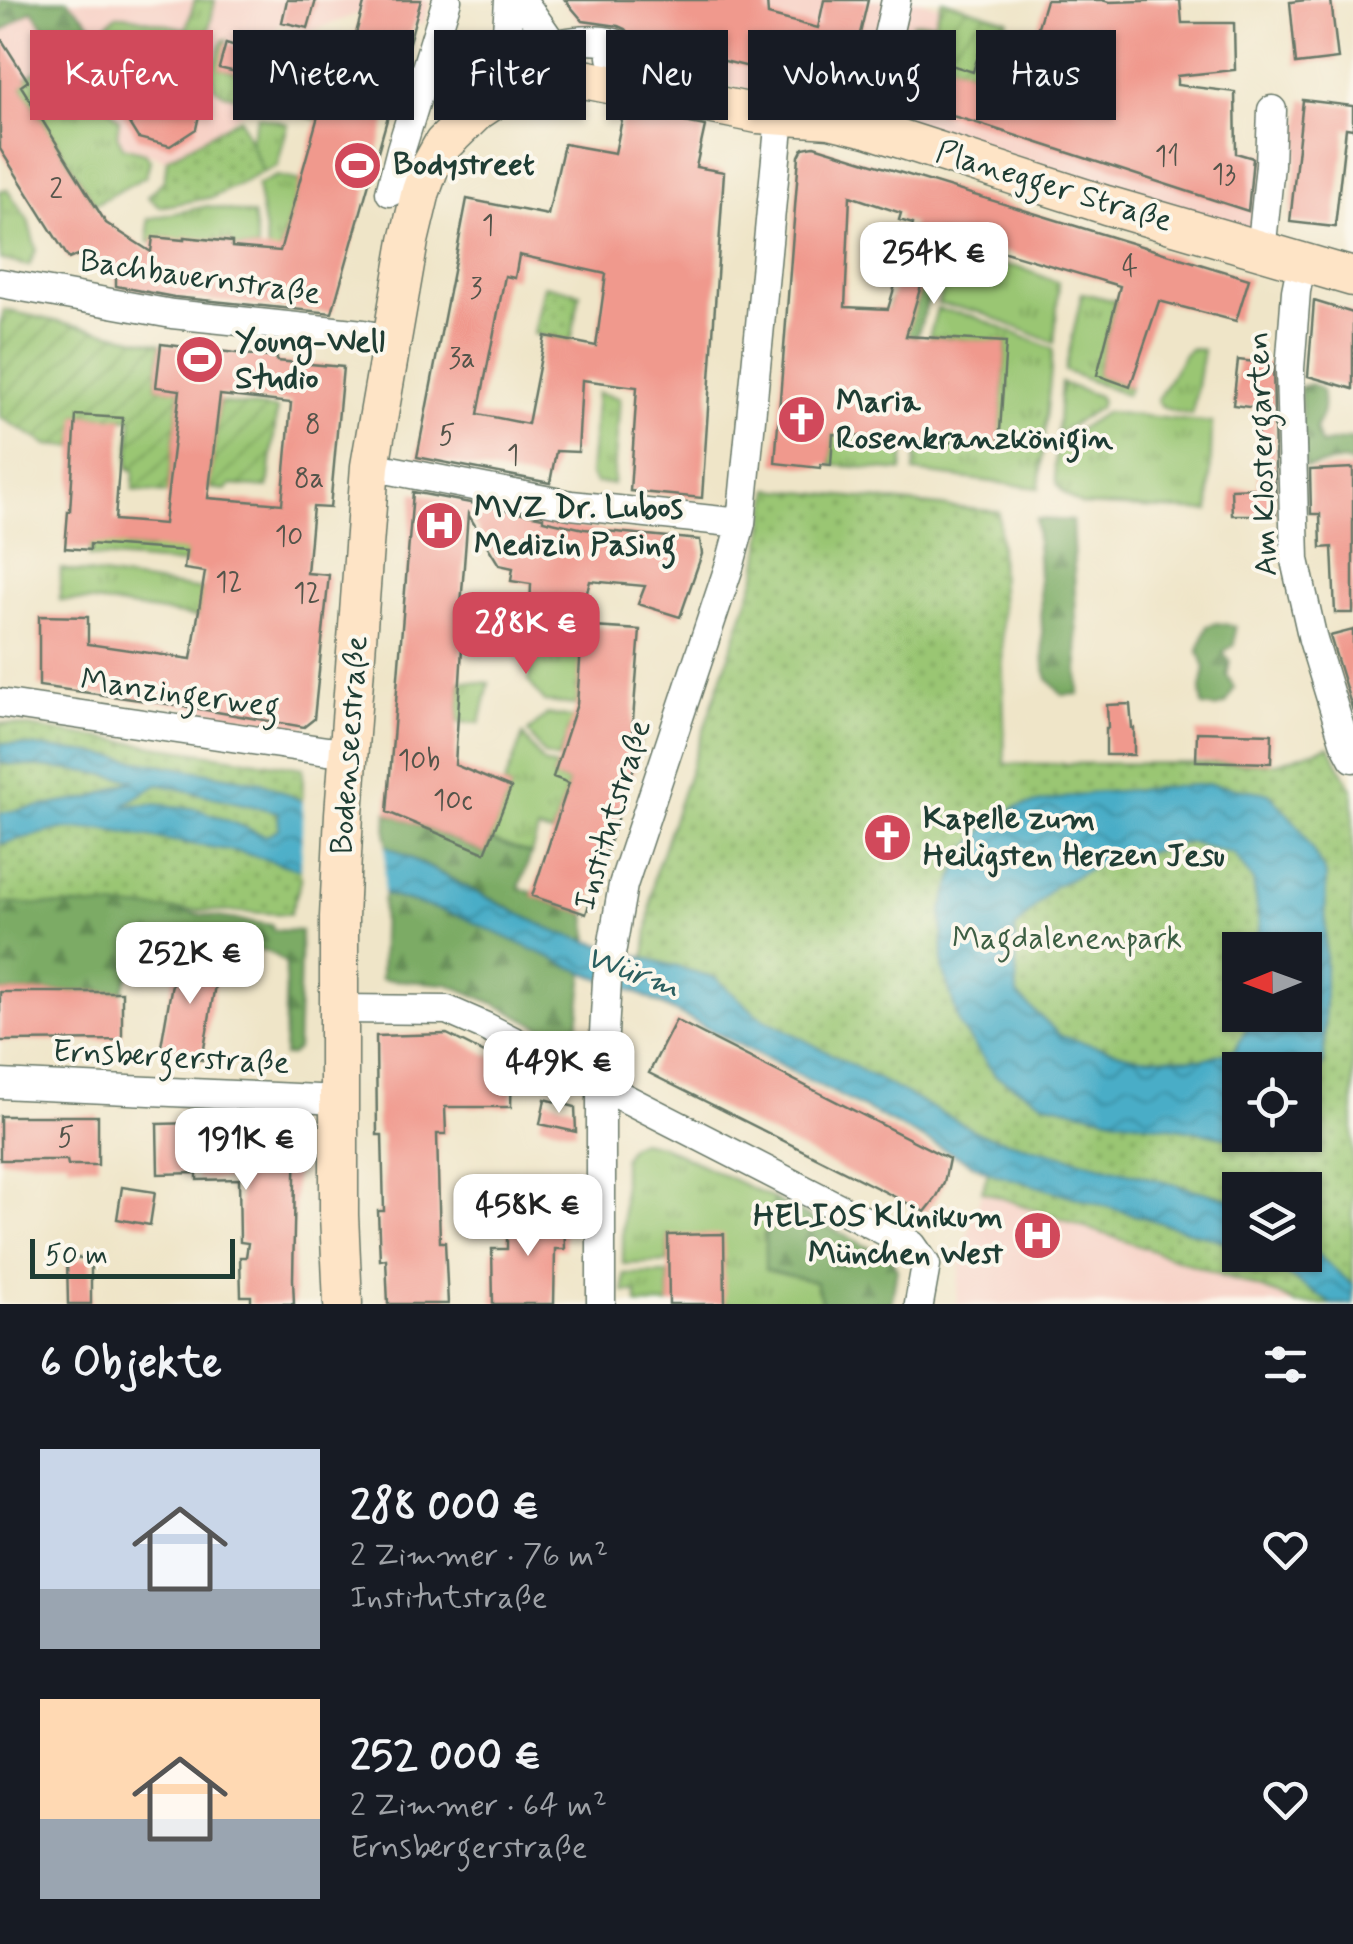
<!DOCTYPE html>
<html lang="de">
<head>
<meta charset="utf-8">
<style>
  :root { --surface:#171b24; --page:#242831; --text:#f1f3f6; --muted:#9ea1a6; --accent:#d1495b }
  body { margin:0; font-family:Mynerve,sans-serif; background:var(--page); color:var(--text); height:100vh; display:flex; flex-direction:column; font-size:38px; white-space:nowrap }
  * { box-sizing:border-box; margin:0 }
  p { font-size:32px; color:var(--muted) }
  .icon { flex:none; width:55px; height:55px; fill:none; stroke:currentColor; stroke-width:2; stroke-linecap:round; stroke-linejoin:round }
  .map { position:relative; height:1304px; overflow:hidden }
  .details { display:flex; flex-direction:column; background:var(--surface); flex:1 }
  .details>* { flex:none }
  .top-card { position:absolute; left:30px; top:30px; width:1295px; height:90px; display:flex; gap:20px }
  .needle { width:65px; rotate:269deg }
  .tools { position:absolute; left:1222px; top:932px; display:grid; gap:20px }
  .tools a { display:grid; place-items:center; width:100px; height:100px; border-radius:0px; background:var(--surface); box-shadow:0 2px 8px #0004; font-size:50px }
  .scale { position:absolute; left:30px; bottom:25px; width:205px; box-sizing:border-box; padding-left:10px; border:5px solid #1f3d34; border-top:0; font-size:28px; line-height:35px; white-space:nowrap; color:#1f3d34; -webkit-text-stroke:8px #fbf7ec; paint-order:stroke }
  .price { position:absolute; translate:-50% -85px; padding:0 22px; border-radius:20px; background:#fff; color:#222; font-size:32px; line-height:65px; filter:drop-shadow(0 2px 5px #0008) }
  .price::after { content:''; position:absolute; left:50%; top:60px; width:30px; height:22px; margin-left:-15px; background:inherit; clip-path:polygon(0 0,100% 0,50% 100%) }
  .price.on { background:var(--accent); color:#fff }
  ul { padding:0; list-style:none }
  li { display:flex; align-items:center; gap:30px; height:250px; padding:0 40px }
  li span { display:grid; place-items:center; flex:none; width:280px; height:200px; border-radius:0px; color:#555 }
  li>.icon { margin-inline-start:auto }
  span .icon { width:120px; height:120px; fill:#fffc; stroke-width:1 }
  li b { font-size:42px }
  h2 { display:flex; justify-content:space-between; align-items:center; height:120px; padding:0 40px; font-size:42px }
  .tag { padding:0 35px; border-radius:0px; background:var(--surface); box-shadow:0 2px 8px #0004; font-size:35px; line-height:90px }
  .tag.on { background:var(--accent); color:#fff }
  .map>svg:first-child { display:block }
  .built { fill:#f7d1c6 }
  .grass { fill:url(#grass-tufts); stroke:#5c8254; stroke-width:2.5 }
  .forest { fill:url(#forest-firs); stroke:#4d744c; stroke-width:2.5 }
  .park { fill:url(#park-dots); stroke:#5c8254; stroke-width:2.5; fill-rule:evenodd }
  .garden { fill:url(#garden-furrows); stroke:#5c8254; stroke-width:2.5 }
  .water { fill:url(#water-waves); stroke:#34757e; stroke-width:2.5; fill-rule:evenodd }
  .pier { fill:#efe5c8 }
  .building { fill:#f0998d; fill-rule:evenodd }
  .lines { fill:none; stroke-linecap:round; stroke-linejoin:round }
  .street-casing { stroke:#687868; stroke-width:31 }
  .secondary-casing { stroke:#687868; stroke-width:41 }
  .street { stroke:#fff; stroke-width:28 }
  .secondary { stroke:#fee4c6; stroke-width:38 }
  .labels { text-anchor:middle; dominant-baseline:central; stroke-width:8; stroke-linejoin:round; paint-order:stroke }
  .number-label { font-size:28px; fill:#53544a }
  .poi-label { font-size:32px; font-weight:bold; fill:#1f3d34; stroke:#fbf7ec; text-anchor:start }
  .street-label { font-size:32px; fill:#1f3d34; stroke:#fbf7ec }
  .park-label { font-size:32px; fill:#3e5f44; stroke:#fbf7ec }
  .water-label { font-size:35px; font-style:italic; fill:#2b5f60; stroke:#fbf7ec }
</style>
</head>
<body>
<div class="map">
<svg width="1353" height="1304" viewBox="0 0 1353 1304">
  <defs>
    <pattern id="grass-tufts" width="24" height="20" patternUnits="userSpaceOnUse" patternTransform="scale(2.5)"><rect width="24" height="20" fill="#9ac673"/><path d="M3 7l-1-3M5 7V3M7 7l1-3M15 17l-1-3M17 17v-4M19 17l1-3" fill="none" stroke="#7da25f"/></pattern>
    <pattern id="forest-firs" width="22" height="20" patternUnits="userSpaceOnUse" patternTransform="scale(2.5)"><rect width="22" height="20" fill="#7bab65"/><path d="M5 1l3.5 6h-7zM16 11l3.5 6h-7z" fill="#648c54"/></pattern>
    <pattern id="park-dots" width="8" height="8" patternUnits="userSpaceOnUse" patternTransform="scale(2.5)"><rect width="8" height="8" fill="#9ac673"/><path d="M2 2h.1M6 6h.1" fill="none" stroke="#7da25f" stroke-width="1.8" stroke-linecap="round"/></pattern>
    <pattern id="garden-furrows" width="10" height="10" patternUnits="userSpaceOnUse" patternTransform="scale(2.5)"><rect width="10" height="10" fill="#9ac673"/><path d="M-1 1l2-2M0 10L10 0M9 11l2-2" fill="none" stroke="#7da25f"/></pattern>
    <pattern id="water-waves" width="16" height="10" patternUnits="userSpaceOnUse" patternTransform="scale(2.5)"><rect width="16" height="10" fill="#48adc7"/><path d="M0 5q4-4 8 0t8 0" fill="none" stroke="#3b8ea2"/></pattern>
  </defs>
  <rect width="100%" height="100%" fill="#fbf7ec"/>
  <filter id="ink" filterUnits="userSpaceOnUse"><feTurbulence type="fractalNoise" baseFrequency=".01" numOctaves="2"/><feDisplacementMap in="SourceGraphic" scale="20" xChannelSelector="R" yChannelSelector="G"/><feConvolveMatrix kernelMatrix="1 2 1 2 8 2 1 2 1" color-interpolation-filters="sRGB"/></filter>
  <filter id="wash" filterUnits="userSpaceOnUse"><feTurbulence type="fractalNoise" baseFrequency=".0048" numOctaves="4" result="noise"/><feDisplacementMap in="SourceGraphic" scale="40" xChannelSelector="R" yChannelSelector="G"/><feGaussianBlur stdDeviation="2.25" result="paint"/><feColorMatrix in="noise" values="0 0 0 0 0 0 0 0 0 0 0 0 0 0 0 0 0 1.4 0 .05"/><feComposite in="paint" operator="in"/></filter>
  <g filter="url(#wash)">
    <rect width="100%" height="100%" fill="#efe5c8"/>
    <path class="built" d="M0 0H429L423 25 367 10 310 32 279 24 256 102 173 162 108 139 120 65 97 41 0 99Z
      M561 0H919L1017 31 1031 50 1104 98 1268 155 1252 231 901 122 613 62Z
      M982 1191 1279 1295 1296 1304H956L962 1252Z"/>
    <path class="grass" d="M195 0H215L203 58 194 63 127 47 105 29V26L116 16 124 15 186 29Z
      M93 26 121 60 117 91 107 96 78 91 71 79 73 69 84 59 72 44Z
      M227 39 220 68 265 81 269 68 327 84 317 119 223 93 214 87 212 72 223 40Z
      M61 55 65 62 57 77 61 79 72 97 106 104 119 120 117 135 123 147 145 153 150 160 146 176 95 204 21 86 28 82 26 78Z
      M258 116 288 124 277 166 263 172 250 142Z
      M277 176 300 181 278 257 269 256 257 185Z
      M7 189 28 220 36 250 29 266 0 259V191Z
      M208 206 253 215 258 249 232 247V242L185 238 184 240 148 242V219Z
      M950 263 1019 267 1059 283 1054 343 977 311 938 304Z
      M1082 293 1116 301 1097 375 1130 387 1126 395 1065 371Z
      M937 309 973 316 1053 349 1039 488 914 472 918 440 999 445 1006 343 929 337Z
      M1190 349 1203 350 1192 415C1180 412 1162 411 1157 400L1184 354Z
      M1061 383 1098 396 1101 401 1099 408 1057 434Z
      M597 393 620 398 613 484 596 483 590 475Z
      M1106 412 1212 423 1209 511 1082 505C1049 488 1054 476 1057 443Z
      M833 434 905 439 902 471 831 465Z
      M93 513 126 547 150 549 190 525 185 564 89 556Z
      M61 569 203 590 198 617 89 601 60 600Z
      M582 637 577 705 545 702 528 681 536 639 567 644Z
      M460 681 489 683 480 723 458 722Z
      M547 714 644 730 637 748 570 726 558 759 544 755 528 732Z
      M523 735 543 763 556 767 553 777 569 783 552 834 538 830 531 854 490 840 511 788 504 785Z
      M640 1141 660 1145 774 1199 765 1236 816 1282 822 1304H725L668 1235V1262L623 1264V1159L630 1146Z
      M668 1273 669 1304H637V1292H624V1274Z"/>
    <path class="forest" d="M0 0H68L93 26 72 44H56L32 10 0 33Z
      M937 232 948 236 917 336 896 335 888 309 891 299 915 306Z
      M1311 384 1322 390C1323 397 1324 408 1322 414 1316 429 1312 426 1321 444L1353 438V464L1344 461 1305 467 1300 387Z
      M1036 519 1072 521 1079 694 1062 695 1048 679 1044 665Z
      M1217 623 1235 626 1234 645 1223 652 1230 661 1227 675 1234 688 1226 704 1215 708 1203 706 1201 689 1205 668 1199 651 1207 626Z
      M387 812 484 853 490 840 531 854 519 888 533 893V896L586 914 589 942 556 932 386 845Z
      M383 894 461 916 584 972 578 1025 545 1029 493 1003 448 984 381 979Z
      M0 898 177 903 182 912 272 925 273 930 301 931 297 1049 291 1055 284 1056 286 964C272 947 243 947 223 943L219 962 140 947 122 992H0Z
      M774 1199 891 1259 897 1269 891 1304H822L816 1282 765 1270V1236Z"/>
    <path class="park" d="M240 118 263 172 213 197 160 207 148 197 164 180 168 158Z
      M544 285 580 293 571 341 534 334Z
      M770 489 999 512 1005 764 1278 763 1329 746 1353 791V1304H1296L1279 1295 982 1191 988 1172 644 996 645 957 654 876 757 573ZM1240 950H1305V1015H1240ZM1240 1070H1305V1135H1240ZM1240 1190H1305V1255H1240Z
      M0 723 303 768 301 881 290 914 0 903Z"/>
    <path class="garden" d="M942 0 1008 20 1004 35 985 31 981 47 994 52 987 76 926 57 916 89 922 91 917 106 904 102 897 94 913 23 935 22Z
      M4 310 161 344 156 387 180 390 168 493 133 490 134 470 128 469 132 419 77 415 74 447 48 445 0 417V326Z
      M219 402 277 409 268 488 231 485 226 490 209 488Z"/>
    <path class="water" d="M0 743 92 753 261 782 298 799 469 889 556 932 716 978 756 1014 981 1134 1234 1200 1240 1203V1246L989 1172 644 996 571 967 460 916 240 852 101 829H61L0 844V813L91 798 134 780 91 772 0 763ZM159 784 278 812 279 828 266 836 198 809 153 804 123 805Z
      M1209 784 1269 793 1300 828 1326 875 1324 1062 1305 1097V1070H1240V1135H1266L1252 1143 1195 1131 1118 1119 1043 1102 996 1076 960 1026 943 968 942 909 960 859 986 827 1016 807 1092 793ZM1188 842 1234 854 1253 881 1259 923V950H1305V1015H1253L1235 1050 1203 1059 1135 1057 1061 1036 1017 995 1015 929 1053 887 1100 864Z
      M1305 1244 1353 1285V1304H1332L1256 1255H1305Z"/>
    <path class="pier" d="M303 798 320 805 386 839 383 899 301 875Z"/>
    <g id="blocks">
      <path class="building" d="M287 0H316L308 28 282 22Z
        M365 0H421L332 313 174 297 116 286V278L78 255 69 259 0 149V37L28 81 21 86 106 223 151 252 153 237 184 240V237L232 242V247L280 251 327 84 308 78 315 53 348 63Z
        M565 0H767L768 15 818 28 824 0H868L849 80 836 88 708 57 704 74 681 68 686 49 631 36 625 29 618 26 583 21Z
        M1046 0H1102L1109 2 1180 0 1182 23H1234L1235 70 1177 76V85L1235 92 1236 153 1253 158 1248 211 977 123 917 106 922 91 916 89 926 57 973 72 986 30 1033 43Z
        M1306 0H1331L1338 59 1296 64 1290 2Z
        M226 43 246 49 240 73 219 68Z
        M155 64 187 72 203 97 196 129 170 146 138 138 122 112 130 80Z
        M1303 100 1353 106V129L1346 128 1335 227 1290 222Z
        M624 110 705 126 696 167 724 172 702 498 630 491 637 387 582 380 578 452 556 451 550 483 417 457 467 199 548 215 564 144 615 153ZM519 255 606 274 596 346 545 336 528 424 478 414 505 276 515 278Z
        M814 146 1249 279 1236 321 1159 301 1130 387 1097 375 1120 286 937 232 906 336 1006 342 999 446 833 434 831 465 821 464 820 468 775 463 799 156 803 148ZM850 196 901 213 899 220 913 224 888 309 845 307Z
        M1314 301 1353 313V389L1308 376Z
        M161 344 277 358V361L343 367 330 508 313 507 307 573 329 575 314 719 304 727 182 706 39 686V616L88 617V644L191 659 205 572 184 569 186 551 90 544V550L65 548 68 511H70L76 415 123 418 115 520 164 524 180 390 156 387ZM220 395 291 403 282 504 208 498Z
        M1238 360 1273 364 1276 515H1232L1231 489 1258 488 1257 408 1233 405Z
        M1353 468V613H1335L1332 547 1321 548 1320 514H1311L1310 470Z
        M413 492 543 517V520L584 529 700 540 702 554 680 617 638 604 645 586 590 581 578 626 640 630 631 746 640 749 586 914 532 896 569 783 553 777 577 704 581 646 529 638 531 584 511 581 513 568 499 565 468 514 459 631H463L455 765 511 788 485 853 387 812Z
        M1353 630V711L1330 636Z
        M1130 704 1132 728H1134V755H1106V728H1108L1107 705Z
        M1197 732 1272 734 1271 763 1196 761Z
        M177 955 219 962 202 1060 160 1052Z
        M0 992H122V1040L0 1041Z
        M676 1020 949 1159 944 1183 936 1198 925 1212 649 1073Z
        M447 1034 512 1067 511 1107H445L446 1134H437L440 1242H445L448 1304H388L386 1259 380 1260 378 1211H384L382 1135H377L376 1036Z
        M545 1099 575 1107 576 1132 540 1124Z
        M0 1116H98V1165H68L67 1160H0Z
        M233 1122V1125L296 1130 293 1279 294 1304H251V1296H241L240 1257H246L248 1243 240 1242 239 1179 197 1180V1173L158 1174 157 1124Z
        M122 1187 155 1192 150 1225 117 1219Z
        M564 1213 565 1249H555L554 1304H493L492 1249H507V1214Z
        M724 1234 725 1304H669L668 1235Z
        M67 1258H91V1304H68Z"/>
    </g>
  </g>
  <g filter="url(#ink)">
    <use href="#blocks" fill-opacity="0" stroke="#687868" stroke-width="2.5"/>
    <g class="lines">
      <defs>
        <path id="street" d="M522 0 564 60
          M505 63C539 48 577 34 615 43L612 57
          M428 64 479 79 484 88
          M479 79 505 63 509 0
          M867 128 896 0
          M390 192 401 149 447 0
          M1255 248 1263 233 1270 165 1272 110
          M1302 261 1296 291 1290 369 1295 560 1313 640 1344 741 1353 758
          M0 283 172 314 363 334 391 340
          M370 466 571 505 741 523
          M0 703 327 751 349 752
          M339 1009 447 1010 486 1027 912 1245 926 1265 919 1304
          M0 1084 339 1100
          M601 1304V1085L607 981 612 948 623 885 730 564 741 523 780 117"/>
        <path id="secondary" d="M343 1304 339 1215V917L344 814 370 466 409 241 421 191 429 169 443 144 477 111 512 88 538 79 557 77 589 80 758 114 830 119 867 128 1106 205 1353 277"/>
      </defs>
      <use href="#street" class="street-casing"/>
      <use href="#secondary" class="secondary-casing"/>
      <use href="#street" class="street"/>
      <use href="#secondary" class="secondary"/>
    </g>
  </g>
  <defs>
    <symbol id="stadium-disc" viewBox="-11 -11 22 22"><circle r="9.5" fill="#d1495b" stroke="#fbf7ec"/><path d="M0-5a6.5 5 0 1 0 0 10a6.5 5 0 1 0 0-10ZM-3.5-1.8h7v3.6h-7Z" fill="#fff"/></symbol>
    <symbol id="church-disc" viewBox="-11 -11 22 22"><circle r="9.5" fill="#d1495b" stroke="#fbf7ec"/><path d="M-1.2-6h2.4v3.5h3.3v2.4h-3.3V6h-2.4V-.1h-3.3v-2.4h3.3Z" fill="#fff"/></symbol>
    <symbol id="hospital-disc" viewBox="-11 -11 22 22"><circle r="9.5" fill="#d1495b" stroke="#fbf7ec"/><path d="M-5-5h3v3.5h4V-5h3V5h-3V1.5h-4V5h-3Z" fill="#fff"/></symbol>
  </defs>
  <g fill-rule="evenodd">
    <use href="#stadium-disc" x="330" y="138" width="55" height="55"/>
    <use href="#stadium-disc" x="172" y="332" width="55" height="55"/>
    <use href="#church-disc" x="774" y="392" width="55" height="55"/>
    <use href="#hospital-disc" x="412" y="498" width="55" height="55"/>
    <use href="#church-disc" x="860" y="810" width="55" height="55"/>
    <use href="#hospital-disc" x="1010" y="1208" width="55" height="55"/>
  </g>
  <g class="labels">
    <g class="number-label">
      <text x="1167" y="157">11</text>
      <text x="1224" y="175">13</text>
      <text x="56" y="190">2</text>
      <text x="488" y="226">1</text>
      <text x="1130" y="267">4</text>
      <text x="476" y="289">3</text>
      <text x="462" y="359">3a</text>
      <text x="313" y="425">8</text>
      <text x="447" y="436">5</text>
      <text x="513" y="456">1</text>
      <text x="309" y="479">8a</text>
      <text x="289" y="537">10</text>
      <text x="229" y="583">12</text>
      <text x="307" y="594">12</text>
      <text x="419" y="761">10b</text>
      <text x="453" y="801">10c</text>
      <text x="66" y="1138">5</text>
    </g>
    <g class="poi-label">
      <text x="393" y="165">Bodystreet</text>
      <text x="235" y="342">Young-Well<tspan x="235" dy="37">Studio</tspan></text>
      <text x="836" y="402">Maria<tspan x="836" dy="37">Rosenkranzkönigin</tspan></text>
      <text x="474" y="508">MVZ Dr. Lubos<tspan x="474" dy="37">Medizin Pasing</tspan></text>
      <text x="923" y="819">Kapelle zum<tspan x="923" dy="37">Heiligsten Herzen Jesu</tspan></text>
      <text x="1003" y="1217" text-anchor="end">HELIOS Klinikum<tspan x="1003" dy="37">München West</tspan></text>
    </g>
    <g class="street-label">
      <text transform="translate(1054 187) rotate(17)">Planegger Straße</text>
      <text transform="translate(200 278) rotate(8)">Bachbauernstraße</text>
      <text transform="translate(1263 454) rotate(-92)">Am Klostergarten</text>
      <text transform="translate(180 694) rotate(8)">Manzingerweg</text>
      <text transform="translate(350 745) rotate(-86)">Bodenseestraße</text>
      <text transform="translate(613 815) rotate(-73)">Institutstraße</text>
      <text transform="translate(171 1058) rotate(3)">Ernsbergerstraße</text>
    </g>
    <g class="park-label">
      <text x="1067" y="939">Magdalenenpark</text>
    </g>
    <g class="water-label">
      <text transform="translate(633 972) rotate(20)">Würm</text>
    </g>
  </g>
</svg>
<div class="tools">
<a><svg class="needle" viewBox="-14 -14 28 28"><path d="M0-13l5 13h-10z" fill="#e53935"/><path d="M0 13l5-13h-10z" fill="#9ea1a6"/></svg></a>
<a><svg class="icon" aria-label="locate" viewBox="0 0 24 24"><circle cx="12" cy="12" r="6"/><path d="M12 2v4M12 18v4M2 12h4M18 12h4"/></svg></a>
<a><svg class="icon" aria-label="layers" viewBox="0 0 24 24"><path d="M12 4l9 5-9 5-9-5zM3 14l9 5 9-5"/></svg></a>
</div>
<div class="scale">50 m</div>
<b class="price" style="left:934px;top:307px">254K €</b>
<b class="price on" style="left:526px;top:677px">288K €</b>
<b class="price" style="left:190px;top:1007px">252K €</b>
<b class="price" style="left:559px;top:1116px">449K €</b>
<b class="price" style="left:246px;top:1193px">191K €</b>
<b class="price" style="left:528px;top:1259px">458K €</b>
<div class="top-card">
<a class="tag on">Kaufen</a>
<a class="tag">Mieten</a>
<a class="tag">Filter</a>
<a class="tag">Neu</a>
<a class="tag">Wohnung</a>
<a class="tag">Haus</a>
</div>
</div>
<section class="details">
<h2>6 Objekte<svg class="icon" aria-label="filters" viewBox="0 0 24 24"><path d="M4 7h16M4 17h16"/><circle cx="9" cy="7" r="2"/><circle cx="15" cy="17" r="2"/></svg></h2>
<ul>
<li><span style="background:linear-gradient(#c9d6e8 70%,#9aa5b1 0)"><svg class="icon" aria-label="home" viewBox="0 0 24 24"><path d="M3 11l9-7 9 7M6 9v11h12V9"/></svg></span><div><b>288 000 €</b><p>2 Zimmer · 76 m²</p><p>Institutstraße</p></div><svg class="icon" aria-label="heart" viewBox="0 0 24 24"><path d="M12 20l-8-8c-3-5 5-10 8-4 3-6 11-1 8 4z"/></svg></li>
<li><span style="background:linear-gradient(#ffd9b3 60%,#9aa5b1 0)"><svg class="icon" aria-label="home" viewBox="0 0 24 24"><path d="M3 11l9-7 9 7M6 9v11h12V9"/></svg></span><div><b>252 000 €</b><p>2 Zimmer · 64 m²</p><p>Ernsbergerstraße</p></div><svg class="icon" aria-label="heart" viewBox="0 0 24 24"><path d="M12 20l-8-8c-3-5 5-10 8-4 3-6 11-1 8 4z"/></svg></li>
</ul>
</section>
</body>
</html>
